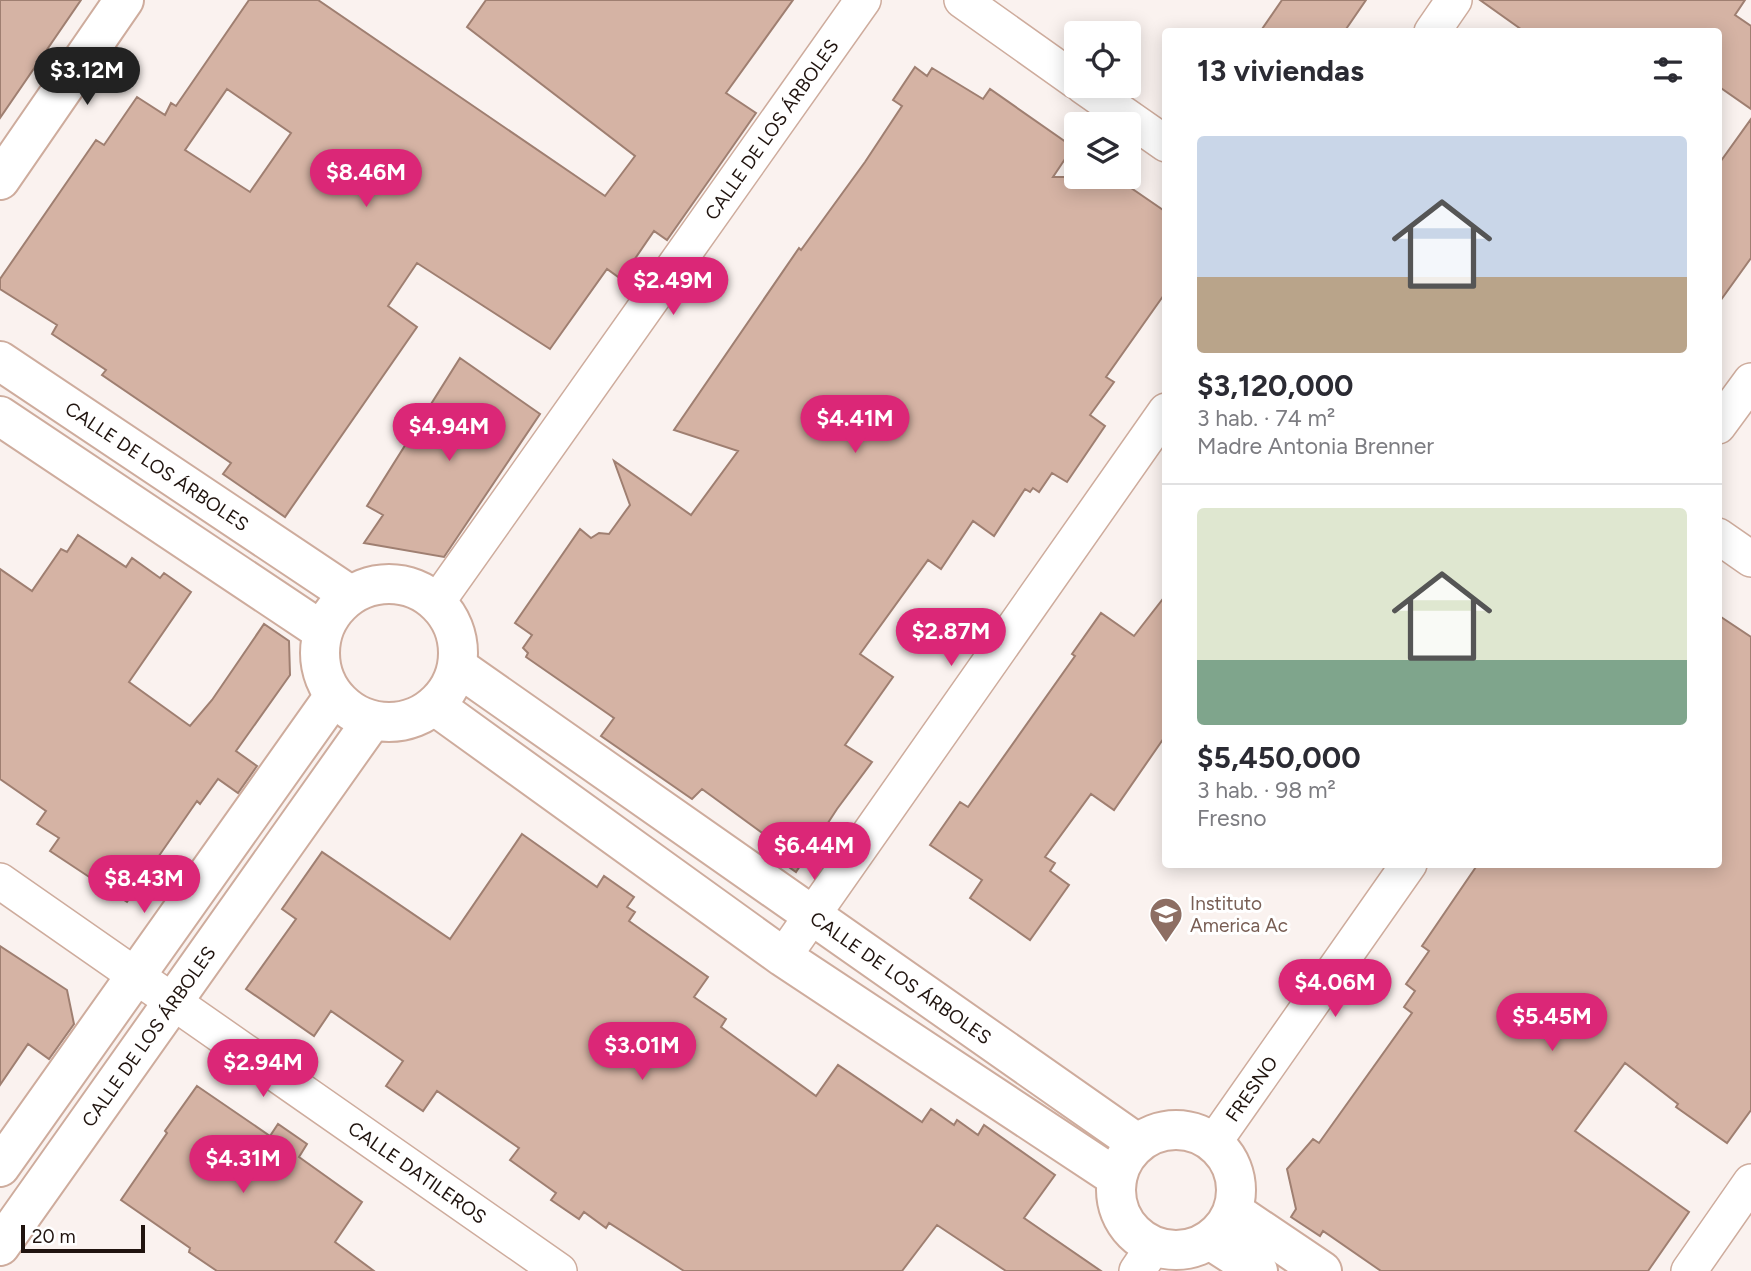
<!DOCTYPE html>
<html lang="es">
<head>
<meta charset="utf-8">
<style>
  :root { --surface:#fff; --page:#f7f7f7; --text:#2b2b33; --muted:#7c7c81; --line:#e1e1e2; --accent:#db2777 }
  body { margin:0; font-family:Figtree,sans-serif; background:var(--page); color:var(--text); height:100vh; display:flex; flex-direction:column; font-size:26px; white-space:nowrap }
  * { box-sizing:border-box; margin:0 }
  p { font-size:23px; color:var(--muted) }
  .icon { flex:none; width:38px; height:38px; fill:none; stroke:currentColor; stroke-width:2; stroke-linecap:round; stroke-linejoin:round }
  .map { position:relative; flex:1; overflow:hidden }
  .drawer { position:absolute; left:1162px; top:28px; width:560px; height:840px; display:flex; flex-direction:column; background:var(--surface); border-radius:7px; box-shadow:0 4px 18px #0003 }
  .drawer>* { flex:none }
  .buttons { position:absolute; left:1064px; top:21px; display:grid; gap:14px }
  .buttons a { display:grid; place-items:center; width:77px; height:77px; border-radius:7px; background:var(--surface); box-shadow:0 4px 18px #0003; font-size:35px }
  .scale { position:absolute; left:21px; bottom:18px; width:124px; box-sizing:border-box; padding-left:7px; border:4px solid #20140f; border-top:0; font-size:19px; line-height:24px; white-space:nowrap; color:#20140f; -webkit-text-stroke:5px #fff; paint-order:stroke }
  .price { position:absolute; translate:-50% -60px; padding:0 16px; border-radius:24px; background:var(--accent); color:#fff; font-size:23px; line-height:46px; filter:drop-shadow(0 2px 4px #0008) }
  .price::after { content:''; position:absolute; left:50%; top:42px; width:21px; height:16px; margin-left:-10px; background:inherit; clip-path:polygon(0 0,100% 0,50% 100%) }
  .price.on { background:#222; color:#fff }
  ul { padding:0; list-style:none }
  li { display:grid; align-content:center; gap:14px; height:371px; padding:0 35px }
  li+li { border-top:2px solid var(--line) }
  li span { display:grid; place-items:center; height:217px; border-radius:7px; color:#555 }
  li>.icon { margin-inline-start:auto }
  span .icon { width:126px; height:126px; fill:#fffc; stroke-width:1 }
  li b { font-size:30px }
  h2 { display:flex; justify-content:space-between; align-items:center; height:84px; padding:0 35px; font-size:30px }
  .map>svg:first-child { display:block }
  .building { fill:#d5b3a4; stroke:#9f7f71; stroke-width:2; fill-rule:evenodd }
  .lines { fill:none; stroke-linecap:round; stroke-linejoin:round }
  .minor-casing { stroke:#ceac9d; stroke-width:38 }
  .tertiary-casing { stroke:#ceac9d; stroke-width:42 }
  .minor { stroke:#fff; stroke-width:35 }
  .tertiary { stroke:#fff; stroke-width:38 }
  .labels { text-anchor:middle; dominant-baseline:central; stroke-width:6; stroke-linejoin:round; paint-order:stroke }
  .street-label { font-size:19px; fill:#20140f; stroke:#fff }
  .education-label { font-size:19px; fill:#785e54; stroke:#fff; text-anchor:start }
</style>
</head>
<body>
<div class="map">
<svg width="1751" height="1271" viewBox="0 0 1751 1271">
  <rect width="100%" height="100%" fill="#faf2ef"/>
  <path class="building" d="M0 0H81L0 118Z
    M249 0H318L605 196 635 156 467 27 486 0H793L726 93 756 113 717 169 667 240 654 231 621 279 607 269 550 349 417 263 388 306 417 327 285 517 223 474 231 463 102 375 106 370 52 334 57 325 0 289V279L96 140 104 145 137 97 165 115 171 103 176 106ZM227 89 291 133 250 192 185 150Z
    M1282 0H1366L1344 32H1260Z
    M1480 0H1745L1735 15 1751 26V109L1718 86V32H1525Z
    M915 67 927 76 932 68 983 99 990 89 1073 147 1053 177H1115L1166 212V292L1106 377 1114 382 1090 415 1105 426 1067 482 1052 473 1039 492 1033 488 1030 492 1025 489 994 536 973 521 941 569 928 560 860 654 893 677 845 745 872 762 837 809 796 872 769 853 776 843 702 789 692 799 601 736 614 718 526 657 528 653 523 648 532 635 515 623 580 529 591 538 599 533 609 534 630 505 614 461 691 515 738 451 674 430 799 248 801 250 865 162 902 106 893 100Z
    M1751 119V258L1718 304V165Z
    M460 358 540 414 444 557 364 543 383 515 367 506Z
    M78 535 126 567 132 558 160 578 164 573 191 592 129 682 190 726 212 700 264 624 289 641 290 675 236 751 257 766 238 793 218 779 200 804 197 801 127 902 50 851 59 838 37 824 46 811 0 779V569L32 591 61 549 67 552Z
    M1166 595V735L1114 810 1091 794 1045 857 1055 863 1050 871 1069 885 1030 940 970 898 982 880 930 845 960 802 968 807 1075 656 1072 654 1101 613 1134 636Z
    M1718 615 1751 637V1110L1727 1143 1676 1107 1678 1104 1625 1063 1575 1131 1689 1212 1648 1271H1381L1323 1231 1320 1236 1291 1217 1296 1209 1287 1169 1313 1139 1319 1143 1412 1013 1404 1007 1415 991 1406 984 1429 951 1422 946 1478 864H1718Z
    M522 834 597 887 604 876 634 897 627 907 635 912 629 921 708 977 694 997 726 1019 721 1027 816 1096 838 1065 922 1122 931 1109 954 1125 957 1120 978 1135 984 1125 1055 1175 1024 1218 1101 1271H1006L937 1225 902 1271H684L609 1223 606 1228 584 1212 579 1219 551 1200 556 1193 510 1160 519 1148 437 1091 423 1111 386 1086 403 1061 331 1011 314 1036 246 989 296 919 282 909 322 852 450 939Z
    M0 946 67 990 74 1024 49 1059 28 1044 0 1085Z
    M197 1086 270 1136 278 1124 307 1144 299 1157 362 1202 335 1242 374 1271H217L189 1252 190 1248 121 1200 167 1133 165 1131Z"/>
  <g class="lines">
    <defs>
      <g id="minor">
        <path d="M962 0 1076 81"/>
        <path d="M1432 32 1454 0"/>
        <path d="M1083 86 1166 144"/>
        <path d="M1718 426 1751 381"/>
        <path d="M1718 536 1751 559"/>
        <path id="s1" d="M437 602 863 0"/>
        <path id="s2" d="M0 881 559 1271"/>
        <path d="M783 957 1166 411"/>
        <path id="s3" d="M1214 1142 1409 864"/>
        <path d="M1137 1271 1154 1246"/>
        <path d="M1689 1271 1751 1182"/>
      </g>
      <g id="tertiary">
        <path d="M0 180 124 0"/>
        <path id="s4" d="M0 361 350 595"/>
        <path d="M0 416 322 631"/>
        <circle cx="389" cy="653" r="69"/>
        <path id="s5" d="M458 667 1137 1143"/>
        <path d="M435 706 783 957 1117 1178"/>
        <circle cx="1176" cy="1190" r="60"/>
        <path d="M0 1167 334 696"/>
        <path d="M1233 1211 1322 1271"/>
        <path d="M1210 1240 1258 1271"/>
        <path id="s6" d="M0 1246 371 722"/>
      </g>
    </defs>
    <use href="#minor" class="minor-casing"/>
    <use href="#tertiary" class="tertiary-casing"/>
    <use href="#minor" class="minor"/>
    <use href="#tertiary" class="tertiary"/>
  </g>
  <defs>
    <symbol id="school-pin" viewBox="-11 -11 22 30"><path d="M0 17L-7.5 6A9.5 9.5 0 1 1 7.5 6Z" fill="#8d6e63" stroke="#fff"/><path d="M0-5L7-2L0 1L-7-2ZM-4 1L0 2.5L4 1V4Q0 6-4 4Z" fill="#fff"/></symbol>
  </defs>
  <g fill-rule="evenodd">
    <use href="#school-pin" x="1147" y="895" width="38" height="52"/>
  </g>
  <g class="labels">
    <g class="street-label">
      <text stroke="none"><textPath href="#s1" startOffset="579">CALLE DE LOS ÁRBOLES</textPath></text>
      <text stroke="none"><textPath href="#s4" startOffset="189">CALLE DE LOS ÁRBOLES</textPath></text>
      <text stroke="none"><textPath href="#s5" startOffset="541">CALLE DE LOS ÁRBOLES</textPath></text>
      <text stroke="none"><textPath href="#s6" startOffset="257">CALLE DE LOS ÁRBOLES</textPath></text>
      <text stroke="none"><textPath href="#s3" startOffset="65">FRESNO</textPath></text>
      <text stroke="none"><textPath href="#s2" startOffset="509">CALLE DATILEROS</textPath></text>
    </g>
    <g class="education-label">
      <text x="1190" y="903">Instituto<tspan x="1190" dy="22">America Ac</tspan></text>
    </g>
  </g>
</svg>
<div class="buttons">
<a><svg class="icon" aria-label="locate" viewBox="0 0 24 24"><circle cx="12" cy="12" r="6"/><path d="M12 2v4M12 18v4M2 12h4M18 12h4"/></svg></a>
<a><svg class="icon" aria-label="layers" viewBox="0 0 24 24"><path d="M12 4l9 5-9 5-9-5zM3 14l9 5 9-5"/></svg></a>
</div>
<div class="scale">20 m</div>
<b class="price on" style="left:87px;top:107px">$3.12M</b>
<b class="price" style="left:366px;top:209px">$8.46M</b>
<b class="price" style="left:673px;top:317px">$2.49M</b>
<b class="price" style="left:855px;top:455px">$4.41M</b>
<b class="price" style="left:449px;top:463px">$4.94M</b>
<b class="price" style="left:951px;top:668px">$2.87M</b>
<b class="price" style="left:814px;top:882px">$6.44M</b>
<b class="price" style="left:144px;top:915px">$8.43M</b>
<b class="price" style="left:1335px;top:1019px">$4.06M</b>
<b class="price" style="left:1552px;top:1053px">$5.45M</b>
<b class="price" style="left:642px;top:1082px">$3.01M</b>
<b class="price" style="left:263px;top:1099px">$2.94M</b>
<b class="price" style="left:243px;top:1195px">$4.31M</b>
<section class="drawer">
<h2>13 viviendas<svg class="icon" aria-label="filters" viewBox="0 0 24 24"><path d="M4 7h16M4 17h16"/><circle cx="9" cy="7" r="2"/><circle cx="15" cy="17" r="2"/></svg></h2>
<ul>
<li><span style="background:linear-gradient(#c9d6e8 65%,#b9a48a 0)"><svg class="icon" aria-label="home" viewBox="0 0 24 24"><path d="M3 11l9-7 9 7M6 9v11h12V9"/></svg></span><div><b>$3,120,000</b><p>3 hab. · 74 m²</p><p>Madre Antonia Brenner</p></div></li>
<li><span style="background:linear-gradient(#dfe7d0 70%,#7fa58c 0)"><svg class="icon" aria-label="home" viewBox="0 0 24 24"><path d="M3 11l9-7 9 7M6 9v11h12V9"/></svg></span><div><b>$5,450,000</b><p>3 hab. · 98 m²</p><p>Fresno</p></div></li>
</ul>
</section>
</div>
</body>
</html>
